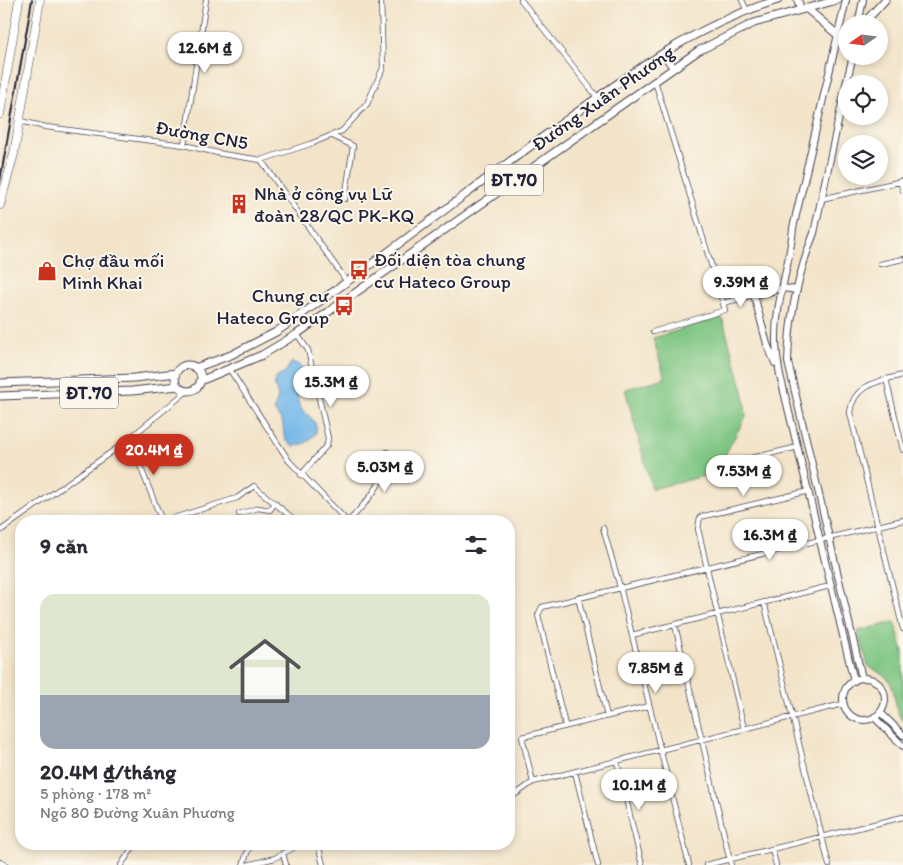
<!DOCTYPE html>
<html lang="vi">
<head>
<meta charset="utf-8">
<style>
  :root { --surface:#fff; --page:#f7f7f7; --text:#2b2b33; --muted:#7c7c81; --accent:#c8321e }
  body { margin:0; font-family:Itim,sans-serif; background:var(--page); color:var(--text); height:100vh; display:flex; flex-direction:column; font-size:19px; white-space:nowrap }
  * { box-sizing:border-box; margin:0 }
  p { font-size:16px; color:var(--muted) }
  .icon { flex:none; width:28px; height:28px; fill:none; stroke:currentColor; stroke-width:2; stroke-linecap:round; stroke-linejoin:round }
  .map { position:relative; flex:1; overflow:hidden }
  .side { position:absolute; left:15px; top:515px; width:500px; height:335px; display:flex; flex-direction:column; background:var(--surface); border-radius:20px; box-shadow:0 2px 8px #0003 }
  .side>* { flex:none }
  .needle { width:32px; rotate:256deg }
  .buttons { position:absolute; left:838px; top:15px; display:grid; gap:10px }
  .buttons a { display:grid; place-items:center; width:50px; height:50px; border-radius:50%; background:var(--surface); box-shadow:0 2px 8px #0003; font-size:25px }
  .price { position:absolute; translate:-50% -42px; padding:0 11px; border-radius:18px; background:#fff; color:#222; font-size:16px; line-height:32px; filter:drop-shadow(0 1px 2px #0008) }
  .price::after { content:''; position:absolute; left:50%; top:30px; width:15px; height:11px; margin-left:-8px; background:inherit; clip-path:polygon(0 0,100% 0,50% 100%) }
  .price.current { background:var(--accent); color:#fff }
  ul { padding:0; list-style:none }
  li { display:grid; align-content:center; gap:10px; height:265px; padding:0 25px }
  li span { display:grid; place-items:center; height:155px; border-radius:15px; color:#555 }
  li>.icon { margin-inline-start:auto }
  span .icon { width:90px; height:90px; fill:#fffc; stroke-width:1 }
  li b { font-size:21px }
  h2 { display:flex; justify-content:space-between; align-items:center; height:60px; padding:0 25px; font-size:21px }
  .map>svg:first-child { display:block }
  .green { fill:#7fc683; stroke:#50745f }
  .water { fill:#74b7e9; stroke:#4b6c92 }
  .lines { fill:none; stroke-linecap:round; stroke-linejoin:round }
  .minor-casing { stroke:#413f50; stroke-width:6 }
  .secondary-casing { stroke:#413f50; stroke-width:8 }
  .primary-casing { stroke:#413f50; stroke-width:9 }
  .trunk-casing { stroke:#413f50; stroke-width:9 }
  .minor { stroke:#fff; stroke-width:4.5 }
  .secondary { stroke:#fff; stroke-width:6 }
  .primary { stroke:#fff; stroke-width:7 }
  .trunk { stroke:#fff; stroke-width:8 }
  .rail { stroke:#22223b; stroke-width:2 }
  .labels { text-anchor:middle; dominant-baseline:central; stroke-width:4; stroke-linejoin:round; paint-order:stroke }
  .shield { fill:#fbf7ec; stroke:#636270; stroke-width:1 }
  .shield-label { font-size:18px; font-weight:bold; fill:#22223b }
  .street-label { font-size:19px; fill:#22223b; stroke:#fbf7ec }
  .poi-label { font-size:19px; fill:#22223b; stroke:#fbf7ec; text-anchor:start }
</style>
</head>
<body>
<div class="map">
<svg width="903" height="865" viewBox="0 0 903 865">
  <rect width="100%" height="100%" fill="#fbf7ec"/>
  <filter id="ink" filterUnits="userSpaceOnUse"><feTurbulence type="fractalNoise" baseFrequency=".02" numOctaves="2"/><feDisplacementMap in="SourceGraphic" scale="10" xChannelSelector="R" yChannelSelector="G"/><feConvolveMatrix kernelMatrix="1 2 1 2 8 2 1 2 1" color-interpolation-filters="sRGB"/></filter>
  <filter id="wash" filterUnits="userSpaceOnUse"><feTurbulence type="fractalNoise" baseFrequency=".0096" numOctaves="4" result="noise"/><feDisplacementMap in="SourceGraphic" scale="20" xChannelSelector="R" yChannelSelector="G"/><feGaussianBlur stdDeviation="1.12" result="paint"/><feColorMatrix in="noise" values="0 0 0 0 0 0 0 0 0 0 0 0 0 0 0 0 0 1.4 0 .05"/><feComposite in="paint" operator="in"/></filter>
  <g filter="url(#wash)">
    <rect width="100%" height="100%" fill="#f3e4c9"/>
    <path class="green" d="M722 317 744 394 746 416 726 453 728 470 652 489 625 389 665 378 653 338Z
      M895 622 903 652V721C892 709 898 689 886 677 881 672 873 670 868 666L858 631Z"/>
    <path class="water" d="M292 362 300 365C309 385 295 386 298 401 300 411 306 412 312 419 325 433 306 446 293 446 278 435 287 431 281 420 278 416 276 414 274 410L278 397 274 383 276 378 284 373Z"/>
  </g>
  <g filter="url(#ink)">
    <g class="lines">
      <defs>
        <path id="minor" d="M521 0 598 98
          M742 0 746 9
          M20 121 46 127 184 145 222 154 261 160 310 144 342 131 367 104 383 68 381 0
          M333 136 353 146 345 199
          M184 145 206 0
          M261 160 347 282
          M900 181 903 191
          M821 199 903 181
          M880 264 903 259
          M723 303 754 295
          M653 332 725 310 655 81
          M297 334 308 350 328 438 327 445 301 475
          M230 370 289 461 347 521
          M903 375C879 381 853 384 850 413L903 629
          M886 379 903 450
          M129 438 162 521
          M739 461 798 447
          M239 514 258 508 270 510 275 503
          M164 521 237 498 254 486 296 521
          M349 521C368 500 387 482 387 452
          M603 528 620 587 689 865
          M0 531 124 443 187 391
          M578 597 607 716
          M764 602 829 865
          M675 625 731 865
          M632 635 830 586
          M565 725 538 615 542 607 903 520
          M744 729 698 529 700 517 809 491
          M617 762 642 865
          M575 772 598 865
          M533 782 522 737 649 706
          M516 794 533 782 843 704
          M318 844 323 865
          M772 849 776 865
          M283 853 286 865
          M0 862 5 865
          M121 865 135 844
          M243 865 250 844
          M247 865 275 858 300 844
          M706 865 903 817"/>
        <path id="secondary" d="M846 0 793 228C790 266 775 302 776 340 776 352 778 364 780 375L854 681
          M858 24 863 0
          M846 84 853 56
          M846 85 814 233C798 274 789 318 788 362L862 678
          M775 363 767 344 754 295 783 288 797 290
          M843 699a21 21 0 1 1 42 0a21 21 0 1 1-42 0Z
          M880 712 903 735
          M874 717 903 746"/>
        <path id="primary" d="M798 0 800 9
          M806 8 839 36
          M863 24 885 0
          M663 53 673 67
          M175 378a13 13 0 1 1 26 0a13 13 0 1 1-26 0Z
          M195 368 231 355 276 332C368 269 457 200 547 134 620 81 691 26 778 0
          M200 381 262 355 297 334 698 51 754 23 837 0
          M0 383 134 378 176 373
          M0 396 132 391 178 386"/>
        <path id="trunk" d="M0 114 19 0
          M0 205 14 154 40 0"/>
      </defs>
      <use href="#minor" class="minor-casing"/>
      <use href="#secondary" class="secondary-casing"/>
      <use href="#primary" class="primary-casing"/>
      <use href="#trunk" class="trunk-casing"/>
      <use href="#minor" class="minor"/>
      <use href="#secondary" class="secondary"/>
      <use href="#primary" class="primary"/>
      <use href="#trunk" class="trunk"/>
      <path class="rail" d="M0 181 32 0"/>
    </g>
  </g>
  <defs>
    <symbol id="building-bare" viewBox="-9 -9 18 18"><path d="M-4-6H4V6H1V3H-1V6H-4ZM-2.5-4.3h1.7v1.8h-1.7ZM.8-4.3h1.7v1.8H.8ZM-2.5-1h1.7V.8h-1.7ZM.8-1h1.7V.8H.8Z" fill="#c8321e" stroke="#fbf7ec" stroke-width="2.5" paint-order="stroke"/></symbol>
    <symbol id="bus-bare" viewBox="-9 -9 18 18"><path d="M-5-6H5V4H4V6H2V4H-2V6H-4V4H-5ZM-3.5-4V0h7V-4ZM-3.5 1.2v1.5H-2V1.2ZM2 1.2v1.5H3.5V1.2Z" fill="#c8321e" stroke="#fbf7ec" stroke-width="2.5" paint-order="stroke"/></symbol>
    <symbol id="shop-bare" viewBox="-9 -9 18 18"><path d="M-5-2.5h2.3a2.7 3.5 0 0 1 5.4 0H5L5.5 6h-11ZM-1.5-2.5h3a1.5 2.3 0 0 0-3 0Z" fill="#c8321e" stroke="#fbf7ec" stroke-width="2.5" paint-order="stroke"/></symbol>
  </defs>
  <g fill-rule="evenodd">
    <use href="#building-bare" x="225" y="190" width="28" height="28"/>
    <use href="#bus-bare" x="345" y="256" width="28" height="28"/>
    <use href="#shop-bare" x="33" y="257" width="28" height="28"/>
    <use href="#bus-bare" x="330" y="292" width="28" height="28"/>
  </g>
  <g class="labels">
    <g class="shield">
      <rect x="485" y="164.5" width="58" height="31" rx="4"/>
      <rect x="60" y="377.5" width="58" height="31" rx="4"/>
    </g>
    <g class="shield-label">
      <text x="514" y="180">ĐT.70</text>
      <text x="89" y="393">ĐT.70</text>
    </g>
    <g class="street-label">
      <text transform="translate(603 98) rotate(-35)">Đường Xuân Phương</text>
      <text transform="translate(202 135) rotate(10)">Đường CN5</text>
    </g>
    <g class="poi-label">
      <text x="254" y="193">Nhà ở công vụ Lữ<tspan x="254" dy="22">đoàn 28/QC PK-KQ</tspan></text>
      <text x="374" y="259">Đối diện tòa chung<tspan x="374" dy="22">cư Hateco Group</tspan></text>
      <text x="62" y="260">Chợ đầu mối<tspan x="62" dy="22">Minh Khai</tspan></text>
      <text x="329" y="295" text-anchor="end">Chung cư<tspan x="329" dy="22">Hateco Group</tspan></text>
    </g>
  </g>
</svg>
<div class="buttons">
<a><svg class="needle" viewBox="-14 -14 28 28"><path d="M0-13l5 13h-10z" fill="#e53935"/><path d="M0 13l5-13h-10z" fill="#7c7c81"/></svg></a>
<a><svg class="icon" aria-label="locate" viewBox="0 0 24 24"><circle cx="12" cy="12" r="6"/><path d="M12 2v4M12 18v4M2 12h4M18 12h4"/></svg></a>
<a><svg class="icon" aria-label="layers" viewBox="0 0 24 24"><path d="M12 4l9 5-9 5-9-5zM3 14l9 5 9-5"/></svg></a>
</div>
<b class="price" style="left:205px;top:74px">12.6M ₫</b>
<b class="price" style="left:741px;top:308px">9.39M ₫</b>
<b class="price" style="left:331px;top:408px">15.3M ₫</b>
<b class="price current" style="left:154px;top:476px">20.4M ₫</b>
<b class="price" style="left:385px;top:493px">5.03M ₫</b>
<b class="price" style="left:744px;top:497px">7.53M ₫</b>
<b class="price" style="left:770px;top:561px">16.3M ₫</b>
<b class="price" style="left:656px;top:694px">7.85M ₫</b>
<b class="price" style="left:639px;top:811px">10.1M ₫</b>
<section class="side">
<h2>9 căn<svg class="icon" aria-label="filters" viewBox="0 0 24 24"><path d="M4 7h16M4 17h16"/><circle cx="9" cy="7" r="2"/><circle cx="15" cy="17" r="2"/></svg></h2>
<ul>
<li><span style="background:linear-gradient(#dfe7d0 65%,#9aa5b1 0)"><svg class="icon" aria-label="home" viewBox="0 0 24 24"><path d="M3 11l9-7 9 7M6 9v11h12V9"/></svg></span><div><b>20.4M ₫/tháng</b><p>5 phòng · 178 m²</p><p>Ngõ 80 Đường Xuân Phương</p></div></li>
</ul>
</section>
</div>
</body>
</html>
